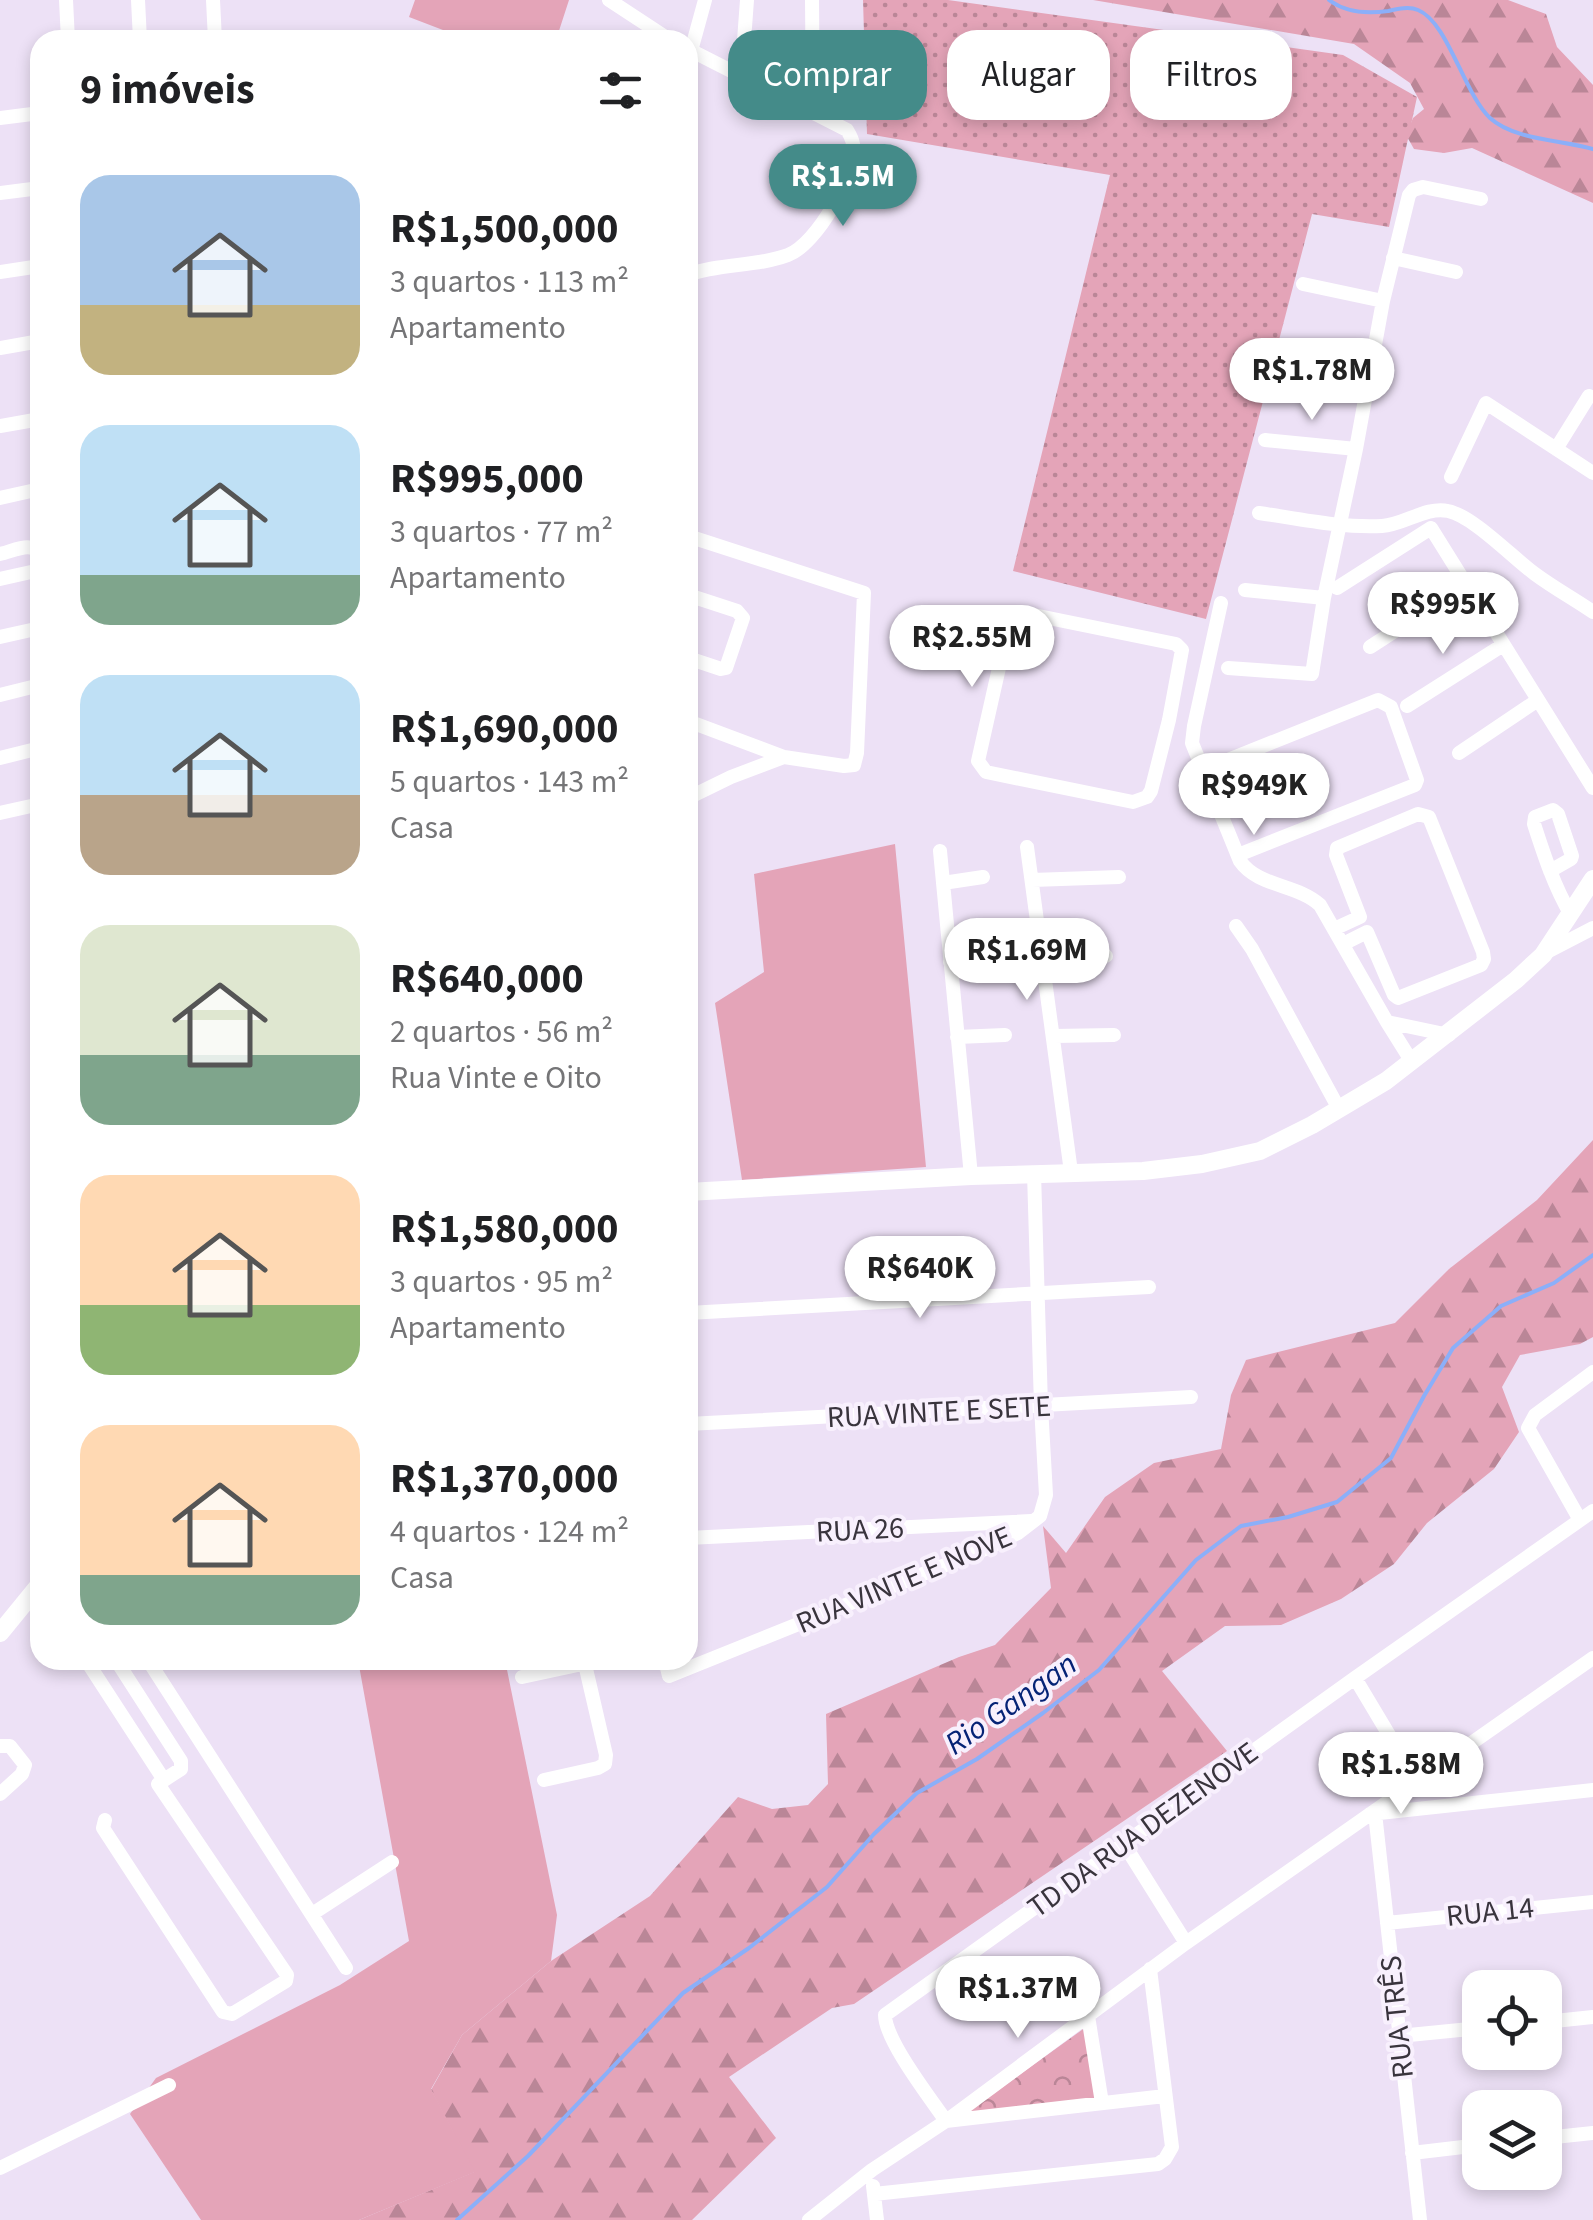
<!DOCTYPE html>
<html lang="pt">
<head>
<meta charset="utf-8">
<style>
  :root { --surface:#fff; --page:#f6f6f6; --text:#202124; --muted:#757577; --accent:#448b89 }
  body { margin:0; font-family:"Source Sans 3",sans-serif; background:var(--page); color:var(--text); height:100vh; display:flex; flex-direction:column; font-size:38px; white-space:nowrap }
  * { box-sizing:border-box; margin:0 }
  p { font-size:32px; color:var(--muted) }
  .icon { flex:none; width:55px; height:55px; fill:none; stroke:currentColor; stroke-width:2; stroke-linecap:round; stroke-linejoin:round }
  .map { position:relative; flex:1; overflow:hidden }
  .drawer { position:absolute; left:30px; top:30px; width:668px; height:1640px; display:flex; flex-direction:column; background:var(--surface); border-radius:30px; box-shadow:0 5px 15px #0003 }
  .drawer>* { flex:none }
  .guide { position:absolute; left:728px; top:30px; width:715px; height:90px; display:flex; gap:20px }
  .controls { position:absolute; left:1462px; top:1970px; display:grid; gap:20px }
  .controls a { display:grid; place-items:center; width:100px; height:100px; border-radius:20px; background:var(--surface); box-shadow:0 5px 15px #0003; font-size:50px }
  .price { position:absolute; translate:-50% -85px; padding:0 22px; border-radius:35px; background:#fff; color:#222; font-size:32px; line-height:65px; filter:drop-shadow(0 2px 5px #0008) }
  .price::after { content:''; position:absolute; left:50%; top:60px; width:30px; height:22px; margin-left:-15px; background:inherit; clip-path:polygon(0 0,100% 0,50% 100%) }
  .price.active { background:var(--accent); color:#fff }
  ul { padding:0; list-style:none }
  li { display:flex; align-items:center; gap:30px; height:250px; padding:0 50px }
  li span { display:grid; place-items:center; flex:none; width:280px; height:200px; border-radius:30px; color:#555 }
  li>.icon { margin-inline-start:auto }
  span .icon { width:120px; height:120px; fill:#fffc; stroke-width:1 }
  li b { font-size:42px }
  h2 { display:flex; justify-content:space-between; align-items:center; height:120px; padding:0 50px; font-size:42px }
  .chip { padding:0 35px; border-radius:30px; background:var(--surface); box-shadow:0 5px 15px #0003; font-size:35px; line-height:90px }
  .chip.active { background:var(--accent); color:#fff }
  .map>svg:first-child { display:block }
  .grass { fill:url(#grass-dots) }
  .forest { fill:url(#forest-firs) }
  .park { fill:url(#park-crowns) }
  .pitch { fill:#e4a4b8 }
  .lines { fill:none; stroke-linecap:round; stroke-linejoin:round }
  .stream { stroke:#8baff9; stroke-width:4 }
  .minor { stroke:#fff; stroke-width:14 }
  .major { stroke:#fff; stroke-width:18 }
  .labels { text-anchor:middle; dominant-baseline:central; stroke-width:8; stroke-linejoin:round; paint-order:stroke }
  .street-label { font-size:30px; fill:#39343d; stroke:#f8f0fd }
  .water-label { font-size:32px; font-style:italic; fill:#052376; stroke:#f8f0fd }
</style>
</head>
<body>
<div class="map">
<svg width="1593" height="2220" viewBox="0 0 1593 2220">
  <defs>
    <pattern id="grass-dots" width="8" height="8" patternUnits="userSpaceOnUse" patternTransform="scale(2.5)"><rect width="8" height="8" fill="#e4a4b8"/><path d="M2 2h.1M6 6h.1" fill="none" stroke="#ba8697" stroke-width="1.8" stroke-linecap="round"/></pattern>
    <pattern id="forest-firs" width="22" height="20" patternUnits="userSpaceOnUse" patternTransform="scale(2.5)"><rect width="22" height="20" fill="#e4a4b8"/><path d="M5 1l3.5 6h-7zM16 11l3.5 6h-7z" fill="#ba8697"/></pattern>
    <pattern id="park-crowns" width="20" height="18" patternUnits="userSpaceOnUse" patternTransform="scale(2.5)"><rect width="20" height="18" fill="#e4a4b8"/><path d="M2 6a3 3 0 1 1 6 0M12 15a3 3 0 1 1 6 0" fill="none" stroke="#ba8697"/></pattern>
  </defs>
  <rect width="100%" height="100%" fill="#ede1f6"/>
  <path class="grass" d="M863 0H948L1343 55 1417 97 1389 227 1312 214 1206 619 1013 571 1110 175 867 134Z"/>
  <path class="forest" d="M1093 0H1508L1546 14 1557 47 1593 85V203L1472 148 1444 153 1414 149 1406 135 1413 118 1424 109 1410 83 1354 44Z
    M1593 1140V1337L1580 1344 1520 1355 1502 1387 1519 1432 1494 1469 1427 1523 1394 1564 1341 1599 1281 1625 1225 1626 1162 1671 1227 1751 854 2004 832 2008 729 2077 776 2138 692 2220H359L474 2172 431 2090 462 2035 551 1961 650 1896 738 1797 772 1809 808 1805 828 1784 826 1714 959 1657 995 1645 1051 1588 1043 1526 1066 1553 1105 1497 1154 1463 1221 1449 1231 1395 1246 1360 1395 1323 1449 1269 1537 1200Z"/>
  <path class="park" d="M1086 2027 1097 2100 965 2114Z"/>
  <path class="pitch" d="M415 0H569L556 40H469L409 17Z
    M895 844 926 1167 742 1180 715 1003 764 972 754 874Z
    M358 1660H505L557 1915 551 1961 462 2035 431 2089 475 2172 359 2220H201L130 2114 156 2078 340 1985 409 1941Z"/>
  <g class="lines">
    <path class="stream" d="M1329 0C1346 13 1367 14 1388 11 1397 9 1409 6 1418 10 1448 22 1464 94 1490 118 1514 140 1562 140 1593 149
      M457 2220 528 2156 683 1993 749 1948 827 1887 874 1834 917 1793 977 1759 1043 1713 1099 1670 1196 1560 1241 1526 1288 1517 1337 1502 1391 1458 1424 1396 1453 1348 1501 1306 1554 1283 1593 1255"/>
    <path class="minor" d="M66 0 68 40
      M138 0 140 40
      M213 0 215 40
      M609 0 670 40
      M812 0 813 113
      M688 49 847 130C850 135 852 138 853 144 856 175 817 244 788 255 756 267 719 263 688 275
      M691 51 705 0
      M743 54 747 0
      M0 118 40 113
      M0 193 40 188
      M1393 258 1456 272
      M0 272 40 266
      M1303 284 1383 301
      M0 348 40 341
      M1303 362 1367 377
      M688 425 691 465 688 486
      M0 426 40 419
      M1265 440 1356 449
      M1556 449 1589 396
      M1451 477 1486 403 1593 473
      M0 498 40 489
      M1259 513C1300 519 1340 528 1382 526 1404 525 1426 506 1448 511 1473 516 1513 558 1535 574 1554 588 1574 599 1593 612
      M688 536 864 593 857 753 854 765 844 766 784 757 731 777 688 798
      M0 554C14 551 33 540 40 555
      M0 579 40 570
      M1337 588 1431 528 1593 788
      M1245 590 1324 598
      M688 595 737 611 743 618 726 668 721 669 688 658
      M1221 603 1194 726 1192 743 1240 861C1258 887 1297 884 1320 905L1387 1022 1412 1062
      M1024 613 1176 644 1182 650 1169 720 1151 791 1147 797 1133 802 986 772 978 761 1010 619Z
      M0 637 40 628
      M1370 647 1466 585
      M1228 668 1312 674 1324 598 1356 449 1383 301 1409 195 1413 190 1423 187 1481 199
      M0 695 40 685
      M1407 706 1503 645
      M688 721 784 757
      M1459 753 1538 700
      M0 758 40 748
      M1223 762 1378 700 1391 707 1417 780 1415 785 1238 855
      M0 813 40 804
      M1027 847 1071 1172
      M940 851 971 1176
      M1550 871 1571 859 1572 856 1558 814 1553 810 1535 817 1534 824C1544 855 1554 886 1571 915
      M1032 880 1119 877
      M943 883 983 877
      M1236 926 1252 949 1339 1109
      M1334 929 1360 917 1336 855 1337 848 1418 814 1429 817 1483 952 1484 959 1481 965 1398 998 1394 995 1367 932 1343 944
      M1543 954 1593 928
      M1043 957 1106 956
      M950 962 994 958
      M1387 1022 1449 1035
      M1054 1036 1114 1035
      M957 1037 1005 1035
      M688 1313 1149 1287
      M688 1424 1191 1397
      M1580 1520 1528 1428 1535 1415 1593 1372
      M688 1538 1031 1521
      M86 1660 164 1780 181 1769V1761L116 1660
      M148 1660 346 1968
      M665 1660 669 1676 990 1547 1018 1533 1040 1516 1046 1495 1041 1406 1034 1173
      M522 1677 601 1660
      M1355 1678 1416 1780
      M0 1746H10L25 1765 22 1774 0 1794
      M544 1780 598 1768 605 1764 606 1755 584 1660
      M1375 1813 1420 2220
      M1370 1814 1593 1790
      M105 1820 103 1828 223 2012 232 2014 286 1981 287 1975 158 1784
      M1124 1844 1186 1943
      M312 1914 392 1862
      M1387 1923 1593 1902
      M1088 2016 1102 2103
      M1545 2022 1593 2017
      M1399 2036 1480 2028
      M1165 2096 946 2121C930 2098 885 2040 885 2015L1355 1678 1593 1511
      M1545 2138 1593 2133
      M1412 2153 1480 2145
      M0 2168 169 2085
      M873 2186 877 2220
      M874 2194 1158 2164 1165 2159 1172 2147 1150 1969
      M809 2220 872 2170 946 2121 1186 1943 1593 1658"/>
    <path class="major" d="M688 1192 971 1176 1143 1171 1202 1164 1260 1151 1312 1125 1386 1081 1516 980 1543 955 1593 879
      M0 1633 40 1584"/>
  </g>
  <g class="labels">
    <g class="street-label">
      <text transform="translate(939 1412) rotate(-3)">RUA VINTE E SETE</text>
      <text transform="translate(860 1530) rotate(-3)">RUA 26</text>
      <text transform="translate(904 1580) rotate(-23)">RUA VINTE E NOVE</text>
      <text transform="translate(1143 1830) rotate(-36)">TD DA RUA DEZENOVE</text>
      <text transform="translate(1490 1912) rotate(-6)">RUA 14</text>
      <text transform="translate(1397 2017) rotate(-96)">RUA TRÊS</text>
    </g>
    <g class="water-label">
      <text transform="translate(1011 1704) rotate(-35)">Rio Gangan</text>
    </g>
  </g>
</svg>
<div class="controls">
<a><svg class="icon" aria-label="locate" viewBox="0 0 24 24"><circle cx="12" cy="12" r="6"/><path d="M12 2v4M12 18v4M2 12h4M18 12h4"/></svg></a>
<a><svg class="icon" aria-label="layers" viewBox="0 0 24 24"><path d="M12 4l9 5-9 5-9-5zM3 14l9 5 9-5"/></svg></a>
</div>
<b class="price active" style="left:843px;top:229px">R$1.5M</b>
<b class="price" style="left:1312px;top:423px">R$1.78M</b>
<b class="price" style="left:1443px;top:657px">R$995K</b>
<b class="price" style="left:972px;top:690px">R$2.55M</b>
<b class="price" style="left:1254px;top:838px">R$949K</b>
<b class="price" style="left:1027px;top:1003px">R$1.69M</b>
<b class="price" style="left:920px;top:1321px">R$640K</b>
<b class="price" style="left:1401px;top:1817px">R$1.58M</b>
<b class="price" style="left:1018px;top:2041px">R$1.37M</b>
<div class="guide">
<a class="chip active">Comprar</a>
<a class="chip">Alugar</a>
<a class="chip">Filtros</a>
</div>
<section class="drawer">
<h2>9 imóveis<svg class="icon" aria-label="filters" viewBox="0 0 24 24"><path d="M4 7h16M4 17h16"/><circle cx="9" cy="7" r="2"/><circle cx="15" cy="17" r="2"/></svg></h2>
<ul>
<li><span style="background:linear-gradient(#a9c7e8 65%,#c2b280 0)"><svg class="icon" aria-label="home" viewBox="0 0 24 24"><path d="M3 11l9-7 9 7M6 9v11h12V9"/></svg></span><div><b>R$1,500,000</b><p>3 quartos · 113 m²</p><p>Apartamento</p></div></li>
<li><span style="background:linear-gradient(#bfe0f5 75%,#7fa58c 0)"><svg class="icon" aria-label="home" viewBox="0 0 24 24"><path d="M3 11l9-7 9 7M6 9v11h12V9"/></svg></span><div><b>R$995,000</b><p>3 quartos · 77 m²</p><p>Apartamento</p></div></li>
<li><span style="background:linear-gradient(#bfe0f5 60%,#b9a48a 0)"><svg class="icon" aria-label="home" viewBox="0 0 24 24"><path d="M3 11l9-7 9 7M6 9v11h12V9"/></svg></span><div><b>R$1,690,000</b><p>5 quartos · 143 m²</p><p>Casa</p></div></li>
<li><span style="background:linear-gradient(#dfe7d0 65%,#7fa58c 0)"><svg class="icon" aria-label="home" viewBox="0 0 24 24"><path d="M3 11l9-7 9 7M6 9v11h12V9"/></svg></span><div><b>R$640,000</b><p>2 quartos · 56 m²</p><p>Rua Vinte e Oito</p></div></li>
<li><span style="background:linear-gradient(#ffd9b3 65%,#8fb573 0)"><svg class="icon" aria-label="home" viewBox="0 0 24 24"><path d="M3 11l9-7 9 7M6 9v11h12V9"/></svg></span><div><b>R$1,580,000</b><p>3 quartos · 95 m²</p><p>Apartamento</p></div></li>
<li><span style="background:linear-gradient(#ffd9b3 75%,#7fa58c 0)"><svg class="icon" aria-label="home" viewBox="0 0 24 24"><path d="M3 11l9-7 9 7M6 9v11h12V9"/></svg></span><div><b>R$1,370,000</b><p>4 quartos · 124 m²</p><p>Casa</p></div></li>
</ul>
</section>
</div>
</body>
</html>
